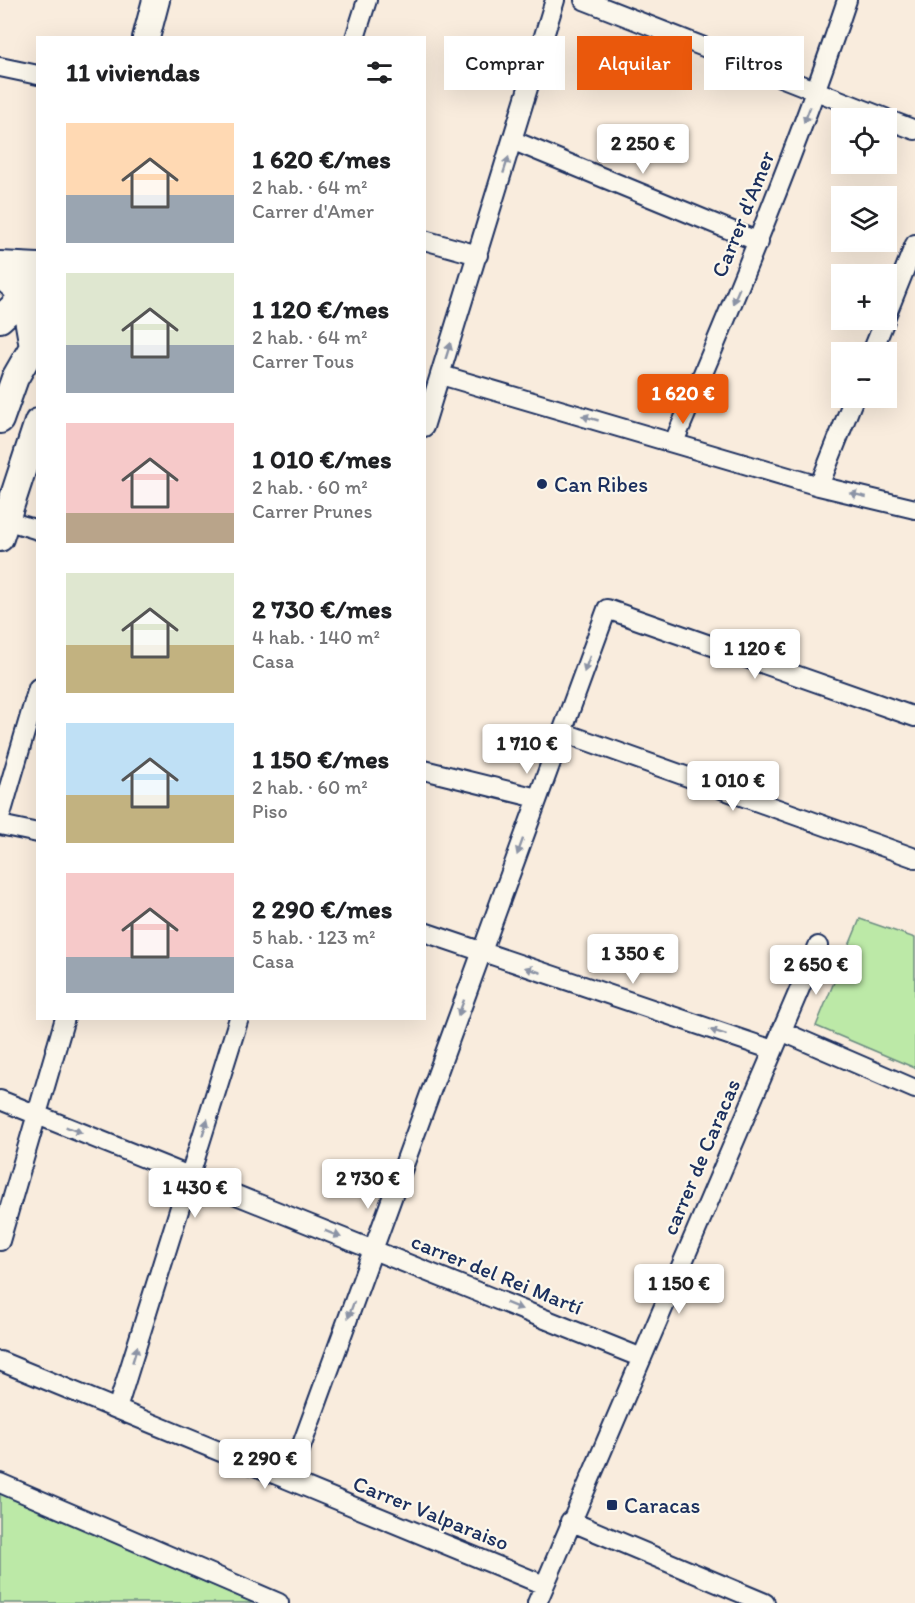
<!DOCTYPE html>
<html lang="es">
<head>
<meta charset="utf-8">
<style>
  :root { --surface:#fff; --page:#f2f2f2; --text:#202124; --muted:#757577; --accent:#ea580c }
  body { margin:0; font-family:Itim,sans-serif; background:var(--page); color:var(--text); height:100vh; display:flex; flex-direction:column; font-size:22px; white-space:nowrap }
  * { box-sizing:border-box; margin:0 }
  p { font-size:20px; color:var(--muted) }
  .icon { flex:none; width:33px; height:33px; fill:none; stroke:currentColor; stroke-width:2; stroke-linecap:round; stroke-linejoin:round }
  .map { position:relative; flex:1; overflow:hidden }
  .sheet { position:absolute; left:36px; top:36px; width:390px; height:984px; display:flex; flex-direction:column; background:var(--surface); border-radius:0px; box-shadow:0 6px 24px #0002 }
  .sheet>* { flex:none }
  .guide { position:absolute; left:444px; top:36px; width:381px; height:54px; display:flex; gap:12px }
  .buttons { position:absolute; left:831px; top:108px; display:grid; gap:12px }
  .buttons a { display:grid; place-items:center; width:66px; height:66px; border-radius:0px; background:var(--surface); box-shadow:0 6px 24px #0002; font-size:30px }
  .price { position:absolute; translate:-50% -51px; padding:0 14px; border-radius:6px; background:#fff; color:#222; font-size:20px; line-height:39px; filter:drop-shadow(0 2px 3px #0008) }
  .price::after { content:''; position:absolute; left:50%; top:36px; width:18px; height:14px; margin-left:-9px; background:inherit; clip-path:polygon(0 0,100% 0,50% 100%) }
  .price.current { background:var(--accent); color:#fff }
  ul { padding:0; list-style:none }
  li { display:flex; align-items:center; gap:18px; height:150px; padding:0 30px }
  li span { display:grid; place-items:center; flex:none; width:168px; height:120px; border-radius:0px; color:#555 }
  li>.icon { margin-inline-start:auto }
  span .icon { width:72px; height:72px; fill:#fffc; stroke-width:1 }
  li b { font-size:26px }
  h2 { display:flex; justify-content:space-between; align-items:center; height:72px; padding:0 30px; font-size:26px }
  .tag { padding:0 21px; border-radius:0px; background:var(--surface); box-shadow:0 6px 24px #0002; font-size:21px; line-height:54px }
  .tag.current { background:var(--accent); color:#fff }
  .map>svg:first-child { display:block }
  .green { fill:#bce9a7; stroke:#6c8c82; stroke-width:1.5 }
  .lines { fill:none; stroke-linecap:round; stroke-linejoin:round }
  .street-casing { stroke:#1b2f5e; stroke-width:22 }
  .secondary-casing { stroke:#1b2f5e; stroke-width:30 }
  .street { stroke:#fbf7ec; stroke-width:18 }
  .secondary { stroke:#fbf7ec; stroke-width:26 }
  .oneway { fill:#8b93a5 }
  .poi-dot { fill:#1b2f5e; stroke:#fbf7ec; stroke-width:2 }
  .labels { text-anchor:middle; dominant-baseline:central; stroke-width:4.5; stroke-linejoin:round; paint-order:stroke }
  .street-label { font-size:22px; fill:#1b2f5e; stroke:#fbf7ec }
  .poi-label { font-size:22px; fill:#1b2f5e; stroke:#fbf7ec; text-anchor:start }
</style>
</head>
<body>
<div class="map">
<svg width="915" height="1603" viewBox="0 0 915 1603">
  <rect width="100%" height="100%" fill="#f9ecdd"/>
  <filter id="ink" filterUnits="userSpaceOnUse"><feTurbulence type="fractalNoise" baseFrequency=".0167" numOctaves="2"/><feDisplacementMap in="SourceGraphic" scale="12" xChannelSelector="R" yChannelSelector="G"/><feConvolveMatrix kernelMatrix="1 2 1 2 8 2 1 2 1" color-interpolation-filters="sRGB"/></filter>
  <g filter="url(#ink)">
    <path class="green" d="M860 919 915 938V1068L816 1026Z
      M0 1493 254 1603H0Z"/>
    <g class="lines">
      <defs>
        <path id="street" d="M584 0 885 118
          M355 38 367 0
          M0 67 38 75
          M886 119 915 130
          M514 141 759 242
          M424 240 478 255
          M886 316 915 244
          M872 352 885 320
          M441 375 819 486 915 509
          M424 427 555 0
          M674 442C736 296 797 150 847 0
          M819 486 854 398
          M5 520 38 530
          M562 732 915 858
          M424 770 537 798
          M0 818 38 688
          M0 825 38 833
          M424 932 773 1050
          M781 1031 915 1089
          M0 1100 642 1358
          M0 1241 65 1018
          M0 1361 544 1585
          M117 1409 239 1018
          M289 1480 607 609 915 717
          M0 1483 279 1603
          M570 1521 765 1603
          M537 1603 818 946"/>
        <path id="secondary" d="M146 38 156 0
          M0 265 38 267
          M0 274 24 295 33 347
          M0 319 35 287
          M0 420 15 378 38 338
          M0 538 38 422"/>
      </defs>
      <use href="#street" class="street-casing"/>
      <use href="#secondary" class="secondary-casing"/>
      <use href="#street" class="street"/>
      <use href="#secondary" class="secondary"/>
    </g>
    <defs><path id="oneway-solid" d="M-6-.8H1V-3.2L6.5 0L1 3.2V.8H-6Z" transform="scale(1.5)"/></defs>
    <g class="oneway">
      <use href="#oneway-solid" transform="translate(807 115) rotate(111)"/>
      <use href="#oneway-solid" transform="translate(506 165) rotate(-72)"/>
      <use href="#oneway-solid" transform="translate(736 296) rotate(113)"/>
      <use href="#oneway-solid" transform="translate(448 351) rotate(-73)"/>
      <use href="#oneway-solid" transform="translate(590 418) rotate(-164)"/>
      <use href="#oneway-solid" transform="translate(858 495) rotate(-167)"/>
      <use href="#oneway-solid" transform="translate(587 664) rotate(110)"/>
      <use href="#oneway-solid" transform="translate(520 847) rotate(110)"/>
      <use href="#oneway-solid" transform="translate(533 970) rotate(-162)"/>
      <use href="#oneway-solid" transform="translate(461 1008) rotate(110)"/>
      <use href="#oneway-solid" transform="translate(718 1032) rotate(-162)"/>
      <use href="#oneway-solid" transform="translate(205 1127) rotate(-73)"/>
      <use href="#oneway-solid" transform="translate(74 1130) rotate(22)"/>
      <use href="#oneway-solid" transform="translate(333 1234) rotate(22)"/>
      <use href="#oneway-solid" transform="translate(514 1306) rotate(22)"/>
      <use href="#oneway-solid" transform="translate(351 1310) rotate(110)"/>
      <use href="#oneway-solid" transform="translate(135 1354) rotate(-73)"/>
    </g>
  </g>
  <g class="poi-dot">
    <circle cx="542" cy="484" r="6"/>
    <rect x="606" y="1499" width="12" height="12" rx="3"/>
  </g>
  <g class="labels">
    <g class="street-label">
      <text transform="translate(743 214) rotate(-68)">Carrer d'Amer</text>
      <text transform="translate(701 1157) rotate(-67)">carrer de Caracas</text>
      <text transform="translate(497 1274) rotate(22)">carrer del Rei Martí</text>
      <text transform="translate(431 1513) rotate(22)">Carrer Valparaiso</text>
    </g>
    <g class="poi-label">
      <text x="554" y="484">Can Ribes</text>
      <text x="624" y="1505">Caracas</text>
    </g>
  </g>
</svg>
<div class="buttons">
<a><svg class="icon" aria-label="locate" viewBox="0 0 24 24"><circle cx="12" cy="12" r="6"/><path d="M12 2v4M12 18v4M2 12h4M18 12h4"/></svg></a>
<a><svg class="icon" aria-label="layers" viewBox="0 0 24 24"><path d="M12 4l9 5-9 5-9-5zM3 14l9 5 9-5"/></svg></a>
<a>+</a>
<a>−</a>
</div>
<b class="price" style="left:643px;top:175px">2 250 €</b>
<b class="price current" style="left:683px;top:425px">1 620 €</b>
<b class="price" style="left:755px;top:680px">1 120 €</b>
<b class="price" style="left:527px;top:775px">1 710 €</b>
<b class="price" style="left:733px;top:812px">1 010 €</b>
<b class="price" style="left:633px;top:985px">1 350 €</b>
<b class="price" style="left:816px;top:996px">2 650 €</b>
<b class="price" style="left:368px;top:1210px">2 730 €</b>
<b class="price" style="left:195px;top:1219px">1 430 €</b>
<b class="price" style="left:679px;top:1315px">1 150 €</b>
<b class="price" style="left:265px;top:1490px">2 290 €</b>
<div class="guide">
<a class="tag">Comprar</a>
<a class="tag current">Alquilar</a>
<a class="tag">Filtros</a>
</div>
<section class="sheet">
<h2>11 viviendas<svg class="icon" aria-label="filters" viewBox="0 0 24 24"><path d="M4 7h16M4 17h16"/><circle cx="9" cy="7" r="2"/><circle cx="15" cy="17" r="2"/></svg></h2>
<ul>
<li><span style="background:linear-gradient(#ffd9b3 60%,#9aa5b1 0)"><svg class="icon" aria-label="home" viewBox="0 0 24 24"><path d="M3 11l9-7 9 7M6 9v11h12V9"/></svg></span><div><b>1 620 €/mes</b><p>2 hab. · 64 m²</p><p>Carrer d'Amer</p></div></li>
<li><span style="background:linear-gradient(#dfe7d0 60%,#9aa5b1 0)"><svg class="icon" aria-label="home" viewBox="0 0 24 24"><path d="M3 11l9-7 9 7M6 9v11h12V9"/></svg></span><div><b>1 120 €/mes</b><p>2 hab. · 64 m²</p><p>Carrer Tous</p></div></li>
<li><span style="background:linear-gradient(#f6c9c9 75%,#b9a48a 0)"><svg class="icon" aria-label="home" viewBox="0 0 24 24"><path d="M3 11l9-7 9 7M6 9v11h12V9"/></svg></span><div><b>1 010 €/mes</b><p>2 hab. · 60 m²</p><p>Carrer Prunes</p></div></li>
<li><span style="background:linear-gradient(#dfe7d0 60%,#c2b280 0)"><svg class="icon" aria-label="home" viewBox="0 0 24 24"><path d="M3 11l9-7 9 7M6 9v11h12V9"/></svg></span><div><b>2 730 €/mes</b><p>4 hab. · 140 m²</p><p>Casa</p></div></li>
<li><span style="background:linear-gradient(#bfe0f5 60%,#c2b280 0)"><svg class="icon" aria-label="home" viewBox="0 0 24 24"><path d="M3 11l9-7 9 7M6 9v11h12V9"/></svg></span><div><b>1 150 €/mes</b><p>2 hab. · 60 m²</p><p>Piso</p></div></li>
<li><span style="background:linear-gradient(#f6c9c9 70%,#9aa5b1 0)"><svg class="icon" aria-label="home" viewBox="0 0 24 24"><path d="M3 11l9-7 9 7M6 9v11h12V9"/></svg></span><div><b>2 290 €/mes</b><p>5 hab. · 123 m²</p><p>Casa</p></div></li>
</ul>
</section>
</div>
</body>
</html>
